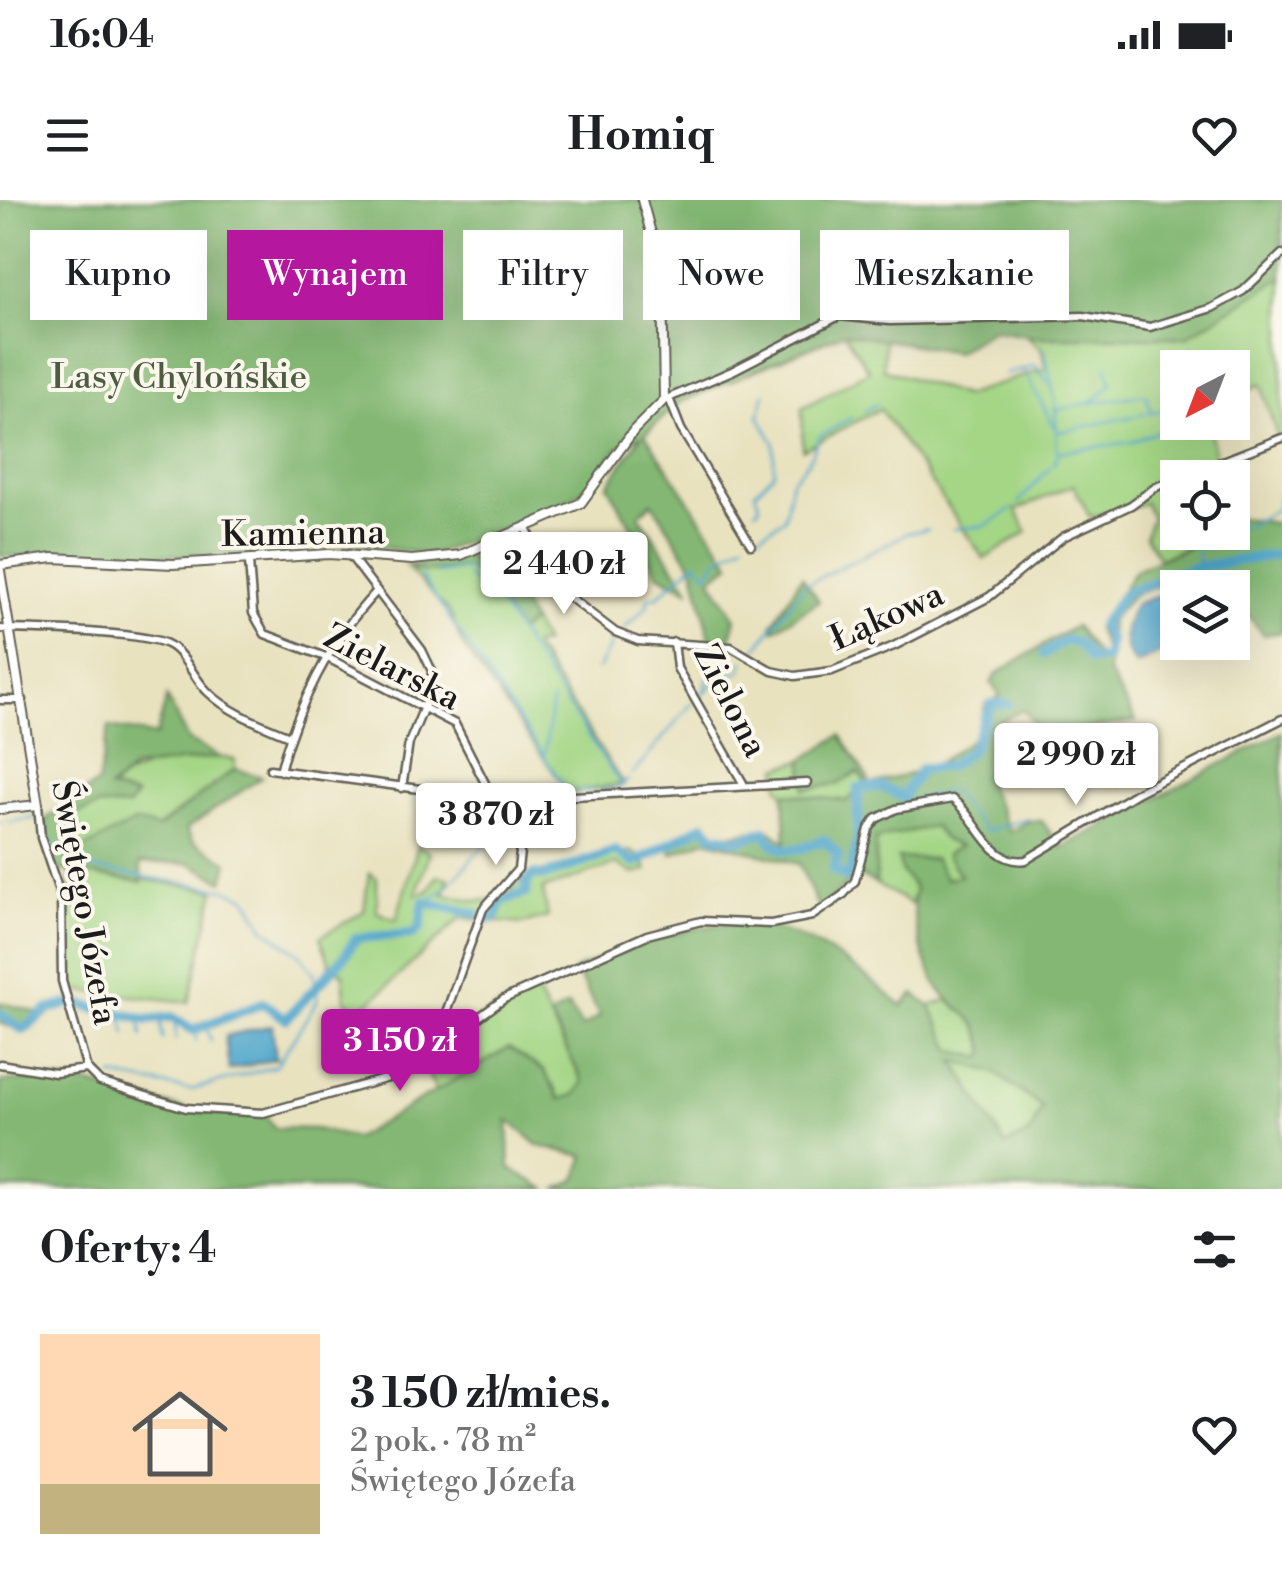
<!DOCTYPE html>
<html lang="pl">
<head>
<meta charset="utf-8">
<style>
  :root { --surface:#fff; --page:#f2f2f2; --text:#202124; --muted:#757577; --line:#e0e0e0; --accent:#b5179e }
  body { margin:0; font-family:"Libre Bodoni",serif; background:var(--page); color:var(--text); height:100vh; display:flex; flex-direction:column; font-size:38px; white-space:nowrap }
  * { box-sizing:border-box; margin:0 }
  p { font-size:32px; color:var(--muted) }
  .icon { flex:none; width:55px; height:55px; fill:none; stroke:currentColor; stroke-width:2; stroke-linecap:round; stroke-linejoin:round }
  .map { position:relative; height:989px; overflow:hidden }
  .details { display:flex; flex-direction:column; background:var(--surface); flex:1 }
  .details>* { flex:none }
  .banner { position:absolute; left:30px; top:30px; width:1222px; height:90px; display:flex; gap:20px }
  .needle { width:65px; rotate:222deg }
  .buttons { position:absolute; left:1160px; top:150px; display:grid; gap:20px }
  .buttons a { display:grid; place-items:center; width:90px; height:90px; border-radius:0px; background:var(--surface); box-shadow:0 10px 40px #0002; font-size:50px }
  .price { position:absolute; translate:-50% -85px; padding:0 22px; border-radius:10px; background:#fff; color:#222; font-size:32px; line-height:65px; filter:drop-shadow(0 2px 5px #0008) }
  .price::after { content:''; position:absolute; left:50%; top:60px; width:30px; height:22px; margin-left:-15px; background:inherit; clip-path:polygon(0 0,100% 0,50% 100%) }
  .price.on { background:var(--accent); color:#fff }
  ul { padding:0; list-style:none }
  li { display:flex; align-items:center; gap:30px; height:250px; padding:0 40px }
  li+li { border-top:2px solid var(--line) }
  li span { display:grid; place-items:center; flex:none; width:280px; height:200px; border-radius:0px; color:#555 }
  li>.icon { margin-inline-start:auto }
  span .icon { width:120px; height:120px; fill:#fffc; stroke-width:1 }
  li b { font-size:42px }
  h2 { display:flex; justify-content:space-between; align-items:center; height:120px; padding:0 40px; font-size:42px }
  .pill { padding:0 35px; border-radius:0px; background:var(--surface); box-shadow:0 10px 40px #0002; font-size:35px; line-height:90px }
  .pill.on { background:var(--accent); color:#fff }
  .status { display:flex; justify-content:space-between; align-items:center; height:70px; padding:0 50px; background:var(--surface); direction:ltr }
  .status svg { height:28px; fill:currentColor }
  header { display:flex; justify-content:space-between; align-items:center; height:130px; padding:0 40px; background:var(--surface); font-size:45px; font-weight:700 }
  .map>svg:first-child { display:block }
  .green { fill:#a4d686; stroke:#607951; stroke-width:2.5 }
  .forest { fill:#83b773; stroke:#506a48; stroke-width:2.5; fill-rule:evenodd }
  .water { fill:#50a6cc; stroke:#366174; stroke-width:2.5 }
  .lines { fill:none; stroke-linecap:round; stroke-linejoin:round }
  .stream { stroke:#50a6cc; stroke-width:2.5 }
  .river { stroke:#50a6cc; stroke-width:10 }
  .minor-casing { stroke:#636155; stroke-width:11 }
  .tertiary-casing { stroke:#636155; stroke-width:12 }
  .minor { stroke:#fff; stroke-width:6 }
  .tertiary { stroke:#fff; stroke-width:8 }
  .labels { text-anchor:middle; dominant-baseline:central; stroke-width:8; stroke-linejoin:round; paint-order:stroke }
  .park-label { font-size:35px; fill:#4c5d41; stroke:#fbf7ec }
  .street-label { font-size:35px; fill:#1c1c1c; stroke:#fbf7ec }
</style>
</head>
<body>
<div class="status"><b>16:04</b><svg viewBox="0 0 49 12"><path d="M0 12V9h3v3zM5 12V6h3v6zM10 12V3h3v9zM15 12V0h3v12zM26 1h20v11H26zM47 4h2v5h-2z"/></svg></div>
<header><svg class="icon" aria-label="menu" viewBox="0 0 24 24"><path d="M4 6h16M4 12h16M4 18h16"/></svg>Homiq<svg class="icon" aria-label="heart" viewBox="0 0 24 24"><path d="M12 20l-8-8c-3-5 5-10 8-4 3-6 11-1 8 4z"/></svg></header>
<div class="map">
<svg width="1282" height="989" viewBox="0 0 1282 989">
  <rect width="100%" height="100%" fill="#fbf7ec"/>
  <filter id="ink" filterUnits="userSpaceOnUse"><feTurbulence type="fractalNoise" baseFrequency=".01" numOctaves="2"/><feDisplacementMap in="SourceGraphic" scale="20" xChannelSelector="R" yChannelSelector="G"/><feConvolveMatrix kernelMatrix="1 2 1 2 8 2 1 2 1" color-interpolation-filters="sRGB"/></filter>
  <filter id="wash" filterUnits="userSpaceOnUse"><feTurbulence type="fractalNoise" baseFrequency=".0048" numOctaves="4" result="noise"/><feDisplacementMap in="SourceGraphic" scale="40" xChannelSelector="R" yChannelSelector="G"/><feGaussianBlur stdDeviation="2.25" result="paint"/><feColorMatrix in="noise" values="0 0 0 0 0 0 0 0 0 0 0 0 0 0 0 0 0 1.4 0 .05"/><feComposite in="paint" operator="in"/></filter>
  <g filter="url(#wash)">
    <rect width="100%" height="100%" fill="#e8e2bf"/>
    <path class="green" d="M1282 77V234L1277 236 1261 184 1233 196 1232 168H1178V222L1209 223 1219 277 1178 278V332L1190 333 1189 346 1160 359 1145 336 1152 317 1145 303 1090 317 1073 285 1016 310 1027 332 984 359 880 209 803 250 802 208 869 171 844 133 885 138 883 169 964 196 1046 168 1041 148 1027 136 1186 137Z
      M522 336 541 376 528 386 511 383 493 394 519 431 532 422 544 443 533 446 623 584 569 593 463 446 450 413 410 371 470 368 483 380 470 356Z
      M219 557 235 560V569L157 628 135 623 82 650 62 619 100 606C124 559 172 563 219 557Z
      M803 560 805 589 838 584 859 572 865 582 847 601 784 593 779 587 778 568Z
      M934 626 961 646V676L946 680 902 672 915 689 911 704 876 684V639Z
      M418 645 430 653 416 694 428 691 437 676 449 678 444 694 477 701 501 699 528 675 630 651 643 659 647 670 634 674 617 664 543 689 548 717 522 724 461 718 358 813 345 799 343 773 330 764 320 737 364 711 369 673 377 678V712L396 720Z
      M71 669 215 690 189 802 74 790 66 766Z
      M535 789 583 882 575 895 561 900 544 871 508 848 437 894 422 860 480 817Z
      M948 800 977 823 986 853 981 858 952 850 930 806Z
      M952 860 994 872 1042 908 1029 934 1005 945Z"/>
    <path class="forest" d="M0 0H1282V77L1186 137H1038L992 129 956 152 844 133 680 202 645 234 731 364 711 378 736 419 729 443 710 439 694 369 652 302 639 315 690 391 658 374 608 285 642 235 616 250 589 287 552 310 432 355 351 343 248 355 0 356Z
      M1233 317 1282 324V432L1264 435 1233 397 1232 388 1209 387 1190 380 1157 387 1133 395 1111 419 1108 472 1136 521 1044 535 1023 510 995 524 1005 537 1004 555 992 561 984 577 1010 632 1027 621H1042L1061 648 1282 532V989H558L576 979 585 956 539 946 508 920 510 968 547 989H0V882C82 873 105 889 181 908 207 915 238 913 265 915L275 928 316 929 355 938 509 848 544 871 560 899 575 895 583 882 550 816 568 806 582 827 600 816 575 770C720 709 777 697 902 806L914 794 930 806 952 850 981 858 986 853C979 818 969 819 947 798 927 780 908 714 915 689L902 672 898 658 935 659 946 679 960 676 946 654 960 646 944 640 934 626 876 639V684L858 675 819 709 799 664 706 640 672 654 671 649 683 635 705 628C728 640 744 631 767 628L786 642 784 593 847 601 865 582 858 572 838 584 805 589 803 560 841 535 871 584 929 569 978 535 985 505 1000 496 991 483 998 473 1075 426 1101 460 1105 451 1097 429 1135 370 1189 347 1190 333 1232 332ZM953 860 994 872 1042 907 1029 934 1005 945Z
      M470 356 484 380 469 368 425 372 405 366Z
      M802 376 819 401 774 430 772 425Z
      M511 383 528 386 521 402 532 422 519 432 492 393Z
      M167 498 188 540 219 557 134 568 109 589 136 596 128 607 100 606 62 619 82 649 135 622 158 628 235 569 262 577 186 629 193 641 228 662 223 681 189 663H140L142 682 55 669 44 638 47 618 98 583 109 527 156 536Z
      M0 802 35 812 39 815 23 831 0 823Z"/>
    <path class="water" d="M1171 391 1177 401 1178 442 1186 443 1136 464C1118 446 1124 424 1135 404Z
      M272 825 276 859 229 870 225 836Z"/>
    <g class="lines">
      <path class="stream" d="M1191 146 1196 168
        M1044 149 1055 200 1057 250
        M1023 169 1055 228
        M1005 174 1035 165 1048 183
        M1091 203 1146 194 1152 213
        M1057 210 1091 203 1112 183 1106 166
        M864 211 877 204
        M1058 232 1178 207
        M1054 264 1059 252 1131 242 1181 222
        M1218 266 1221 278
        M1018 303 1050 267
        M756 310 760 306 755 292 774 273V243L759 216 765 193
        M953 329 985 326 1013 309
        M1232 329 1247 326 1277 309 1281 288
        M759 335 784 319 792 280 808 262 820 236 851 218
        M1198 367V349L1221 332
        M436 373 471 368
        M420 375 568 592
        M467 375 479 389 496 399 622 586
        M624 429 647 406 648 398 658 396 696 362 707 374 718 359 745 342
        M753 453 805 385 908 333 928 329
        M713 457 715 451
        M598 469 615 437
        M704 491 708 478
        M699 497 722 476 741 472 744 460
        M544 558 552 501
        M632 575 693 502
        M599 590 617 589 628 580
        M551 593 593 590
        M499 595H530
        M533 595 546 594
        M902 597 907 601 950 591 985 631 1028 619
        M8 622 35 618
        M43 622C46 642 64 660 83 667L227 690 247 698 265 729 299 754 314 773 318 800 276 866 191 890 113 876
        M0 623H1
        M427 702 446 688 492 636 494 603
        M122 815 126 834
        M160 817 163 839
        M140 818 142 836
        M175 818 176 840
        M207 828 211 841
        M195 830 196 841"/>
      <path class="river" d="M1044 454 1066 440 1079 444 1091 460 1107 458 1109 440 1101 425 1126 392 1196 367 1282 354
        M490 719 497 715 501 701 526 693 527 681 533 675 544 676 616 651 635 663 704 625 714 636 739 640 765 631C777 659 801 649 824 640L838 655 833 670 849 678 858 642V588L882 587 902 597 921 569 950 566 972 549 991 504H1008
        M0 814 23 830 49 809 73 803 148 820 172 817 193 830 263 803 286 819 344 757 356 738 413 734 420 728 424 702 476 714"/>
    </g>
  </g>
  <g filter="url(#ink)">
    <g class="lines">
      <defs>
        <path id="minor" d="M669 198 681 229 751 345
          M664 200 732 171 839 116 890 121 1083 116 1150 127 1212 108 1243 91 1282 54
          M527 330 559 389 615 432 638 441 731 447 772 471 795 476 832 471 894 446 989 397 1063 337 1131 305 1156 287 1282 238
          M349 354 422 450 432 471 431 490 409 543 402 588
          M249 362 253 413 265 434 328 458 455 524 488 589 503 607 520 652 518 669 483 709 434 846
          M0 429C32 430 146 431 169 445 185 454 194 479 208 492 231 514 261 524 289 536
          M674 442 677 468 743 583
          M0 500H23
          M270 569 502 600 807 583
          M280 571C297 506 330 441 376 392
          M38 605 41 638 61 697 62 781 87 869 100 882 186 908 263 913 399 875 504 799 647 735 701 721 771 724 812 716 843 695 855 681 869 629 876 619 896 609 952 599C978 617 989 666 1026 660L1138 592 1282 519
          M0 864 55 873 87 869"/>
        <path id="tertiary" d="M0 365 53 358 173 364 329 354 412 360 461 355 581 303 634 230 664 200 662 74 642 0
          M0 371 38 605 0 609"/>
      </defs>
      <use href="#minor" class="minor-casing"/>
      <use href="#tertiary" class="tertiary-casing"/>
      <use href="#minor" class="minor"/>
      <use href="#tertiary" class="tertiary"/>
    </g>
  </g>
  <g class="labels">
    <g class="park-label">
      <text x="179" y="177">Lasy Chylońskie</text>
    </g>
    <g class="street-label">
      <text transform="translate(303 334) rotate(-1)">Kamienna</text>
      <text transform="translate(887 417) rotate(-24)">Łąkowa</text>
      <text transform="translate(392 468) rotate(27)">Zielarska</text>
      <text transform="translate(730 501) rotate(63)">Zielona</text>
      <text transform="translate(84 703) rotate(80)">Świętego Józefa</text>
    </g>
  </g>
</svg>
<div class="buttons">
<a><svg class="needle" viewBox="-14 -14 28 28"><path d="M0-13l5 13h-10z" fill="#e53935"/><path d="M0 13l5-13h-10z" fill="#757577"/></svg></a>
<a><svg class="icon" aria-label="locate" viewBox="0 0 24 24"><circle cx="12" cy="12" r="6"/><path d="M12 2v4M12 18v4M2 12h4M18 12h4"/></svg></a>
<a><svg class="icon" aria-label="layers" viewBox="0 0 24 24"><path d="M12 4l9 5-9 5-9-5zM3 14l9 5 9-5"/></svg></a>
</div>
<b class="price" style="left:564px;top:417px">2 440 zł</b>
<b class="price" style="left:1076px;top:608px">2 990 zł</b>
<b class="price" style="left:496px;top:668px">3 870 zł</b>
<b class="price on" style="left:400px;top:894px">3 150 zł</b>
<div class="banner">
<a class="pill">Kupno</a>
<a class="pill on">Wynajem</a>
<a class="pill">Filtry</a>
<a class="pill">Nowe</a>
<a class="pill">Mieszkanie</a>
</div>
</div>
<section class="details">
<h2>Oferty: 4<svg class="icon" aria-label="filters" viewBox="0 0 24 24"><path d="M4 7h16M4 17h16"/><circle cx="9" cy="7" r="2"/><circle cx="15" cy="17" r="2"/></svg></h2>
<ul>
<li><span style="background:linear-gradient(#ffd9b3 75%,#c2b280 0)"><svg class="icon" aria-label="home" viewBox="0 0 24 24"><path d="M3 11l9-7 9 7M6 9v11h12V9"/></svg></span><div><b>3 150 zł/mies.</b><p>2 pok. · 78 m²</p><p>Świętego Józefa</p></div><svg class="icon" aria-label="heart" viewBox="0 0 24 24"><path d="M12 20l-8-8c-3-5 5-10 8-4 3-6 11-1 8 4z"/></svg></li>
</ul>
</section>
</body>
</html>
